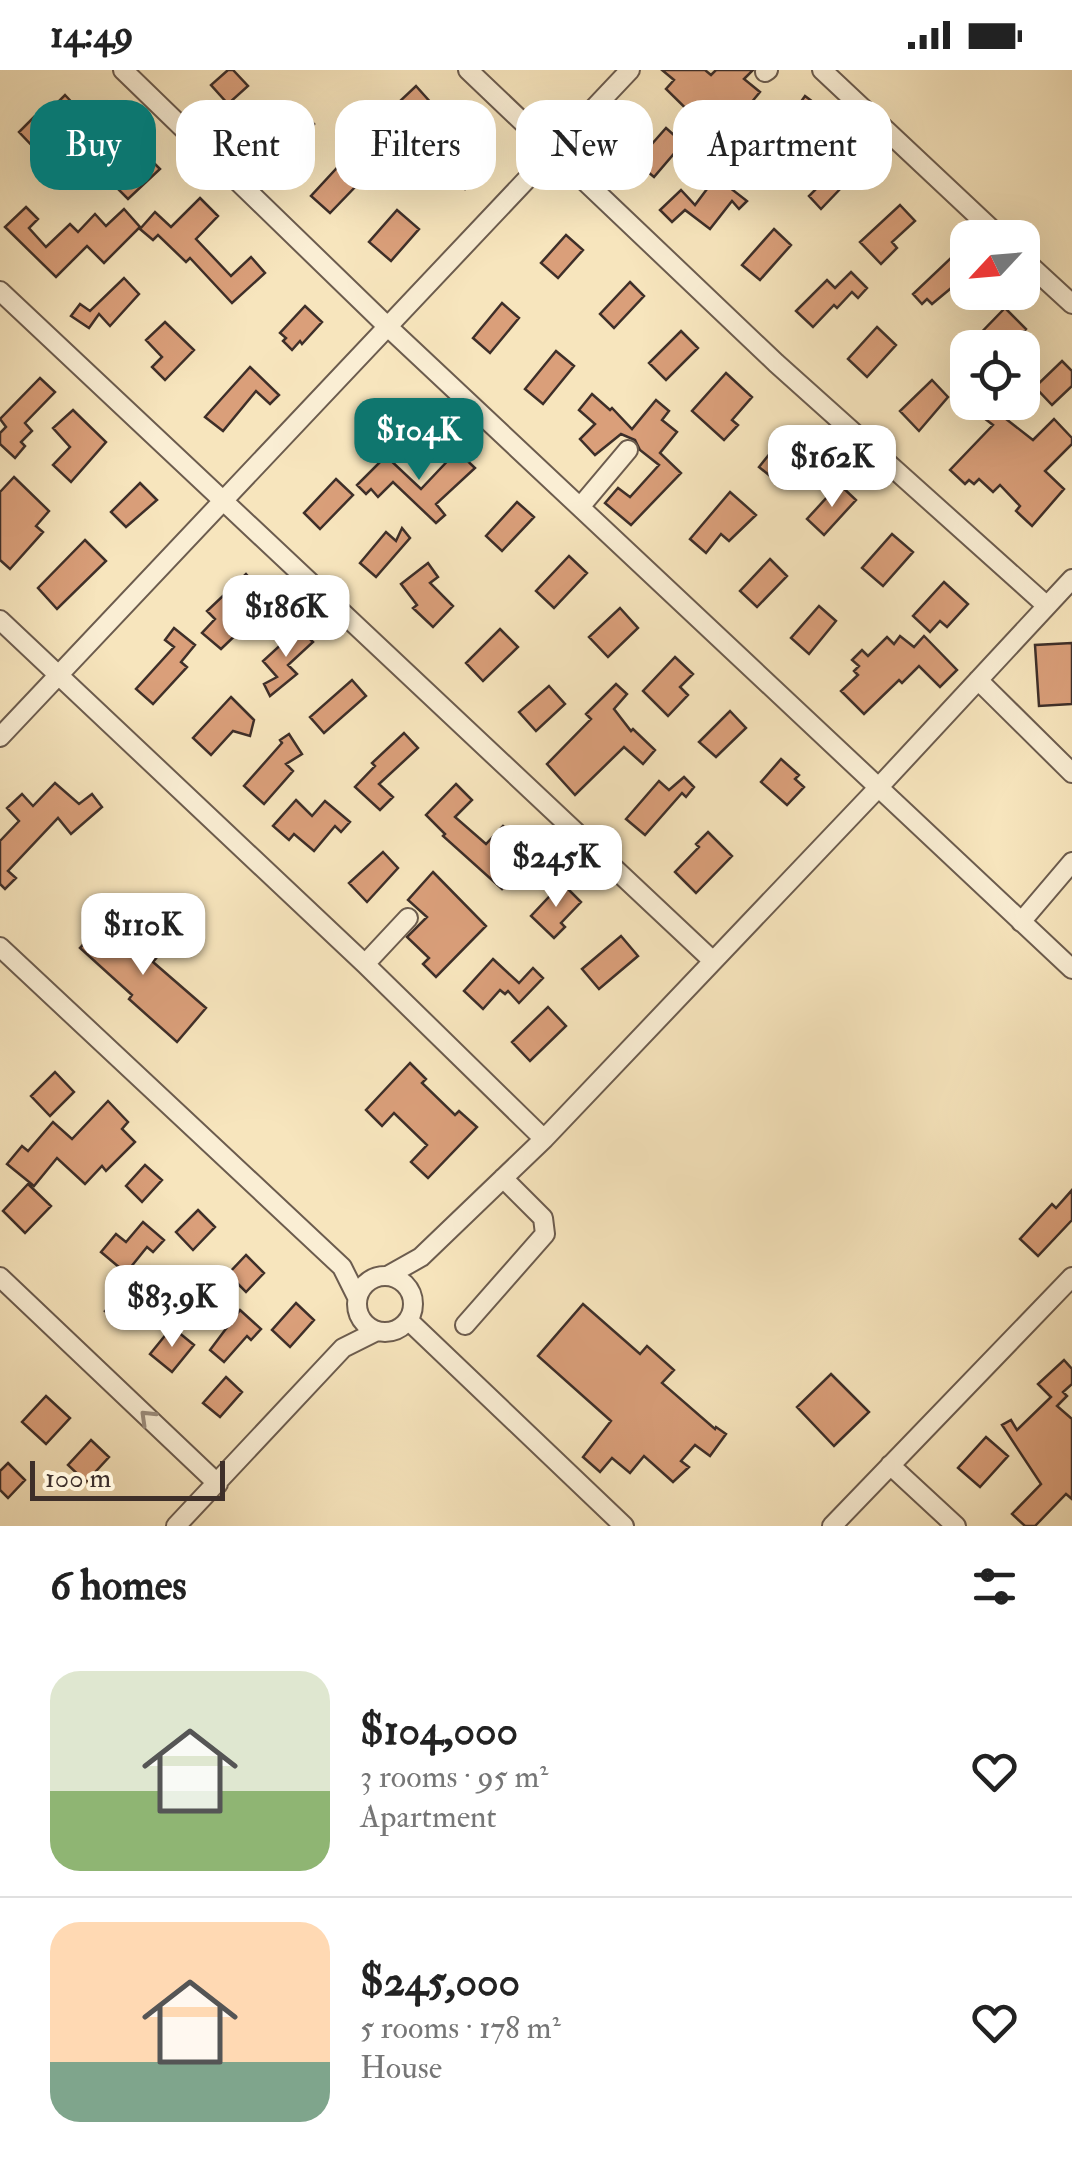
<!DOCTYPE html>
<html lang="en">
<head>
<meta charset="utf-8">
<style>
  :root { --surface:#fff; --page:#f2f2f2; --text:#222; --muted:#767676; --line:#e0e0e0; --accent:#0f766e }
  body { margin:0; font-family:"IM FELL Double Pica",serif; background:var(--page); color:var(--text); height:100vh; display:flex; flex-direction:column; font-size:38px; white-space:nowrap }
  * { box-sizing:border-box; margin:0 }
  p { font-size:32px; color:var(--muted) }
  .icon { flex:none; width:55px; height:55px; fill:none; stroke:currentColor; stroke-width:2; stroke-linecap:round; stroke-linejoin:round }
  .map { position:relative; height:1456px; overflow:hidden }
  .side { display:flex; flex-direction:column; background:var(--surface); flex:1 }
  .side>* { flex:none }
  .top-card { position:absolute; left:30px; top:30px; width:1012px; height:90px; display:flex; gap:20px }
  .needle { width:65px; rotate:244deg }
  .fabs { position:absolute; left:950px; top:150px; display:grid; gap:20px }
  .fabs a { display:grid; place-items:center; width:90px; height:90px; border-radius:20px; background:var(--surface); box-shadow:0 10px 40px #0002; font-size:50px }
  .scale { position:absolute; left:30px; bottom:25px; width:195px; box-sizing:border-box; padding-left:10px; border:5px solid #3e2f29; border-top:0; font-size:28px; line-height:35px; white-space:nowrap; color:#3e2f29; -webkit-text-stroke:8px #faeed4; paint-order:stroke }
  .price { position:absolute; translate:-50% -85px; padding:0 22px; border-radius:20px; background:#fff; color:#222; font-size:32px; line-height:65px; filter:drop-shadow(0 2px 5px #0008) }
  .price::after { content:''; position:absolute; left:50%; top:60px; width:30px; height:22px; margin-left:-15px; background:inherit; clip-path:polygon(0 0,100% 0,50% 100%) }
  .price.current { background:var(--accent); color:#fff }
  ul { padding:0; list-style:none }
  li { display:flex; align-items:center; gap:30px; height:250px; padding:0 50px }
  li+li { border-top:2px solid var(--line) }
  li span { display:grid; place-items:center; flex:none; width:280px; height:200px; border-radius:30px; color:#555 }
  li>.icon { margin-inline-start:auto }
  span .icon { width:120px; height:120px; fill:#fffc; stroke-width:1 }
  li b { font-size:42px }
  h2 { display:flex; justify-content:space-between; align-items:center; height:120px; padding:0 50px; font-size:42px }
  .pill { padding:0 35px; border-radius:30px; background:var(--surface); box-shadow:0 10px 40px #0002; font-size:35px; line-height:90px }
  .pill.current { background:var(--accent); color:#fff }
  .status { display:flex; justify-content:space-between; align-items:center; height:70px; padding:0 50px; background:var(--surface); direction:ltr }
  .status svg { height:28px; fill:currentColor }
  .map>svg:first-child { display:block }
  .building { fill:#da9f7a; stroke:#3e2f29; stroke-width:2.5 }
  .lines { fill:none; stroke-linecap:round; stroke-linejoin:round }
  .minor-casing { stroke:#6c5c4e; stroke-width:22 }
  .minor { stroke:#faeed4; stroke-width:18 }
  .oneway { stroke:#9c8e7e }
</style>
</head>
<body>
<div class="status"><b>14:49</b><svg viewBox="0 0 49 12"><path d="M0 12V9h3v3zM5 12V6h3v6zM10 12V3h3v9zM15 12V0h3v12zM26 1h20v11H26zM47 4h2v5h-2z"/></svg></div>
<div class="map">
<svg width="1072" height="1456" viewBox="0 0 1072 1456">
  <rect width="100%" height="100%" fill="#f7e5bd"/>
  <filter id="stains"><feTurbulence type="fractalNoise" baseFrequency=".002" numOctaves="4"/><feColorMatrix values="0 0 0 0 .2 0 0 0 0 .09 0 0 0 0 .02 0 0 0 .5 -.17"/></filter>
  <radialGradient id="worn" r=".72"><stop offset=".6" stop-color="#630" stop-opacity="0"/><stop offset="1" stop-color="#630" stop-opacity=".3"/></radialGradient>
  <path class="building" d="M228 0H233L248 16 228 34 211 15Z
    M662 0H705L711 5 716 0H753L744 9 760 22 732 56 740 64 726 78 666 19 674 10Z
    M416 16 432 34 398 65 382 48Z
    M65 25 80 41 71 50 97 76 94 78 101 86 85 101 52 68 38 82 19 62 34 47 39 51Z
    M805 26 817 35 772 85 758 71 786 43 790 47Z
    M295 36 314 54 282 88 262 69Z
    M666 58 683 73 654 107 636 92Z
    M470 63 490 81 472 102 477 106 465 119 440 96Z
    M846 81 862 96 821 139 809 126 820 115 816 111Z
    M146 85 160 99 128 129 115 116Z
    M346 88 360 101 353 108 358 114 330 143 311 126Z
    M716 107 747 131 739 139 732 131 710 159 685 140 672 152 660 140 681 120 695 135Z
    M200 128 218 146 196 169 231 206 251 187 265 203 232 233 190 188 186 192 158 165 153 170 140 159 155 142 171 157Z
    M900 135 915 151 892 172 897 178 881 194 860 172Z
    M26 137 38 149 29 158 46 177 70 154 78 162 95 144 106 156 124 139 140 157 104 193 87 176 56 207 5 157Z
    M397 140 419 159 391 191 369 172Z
    M774 159 791 175 760 210 742 195Z
    M566 165 583 180 558 208 541 193Z
    M953 186 968 204 932 234 927 229 922 234 913 224Z
    M851 202 867 218 858 228 852 222 837 238 834 235 813 257 796 241 827 210 835 218Z
    M124 208 139 224 110 256 99 244 89 258 71 246 80 234 90 241Z
    M630 212 644 226 614 258 600 244Z
    M502 233 519 248 490 283 473 268Z
    M305 236 322 252 302 274 300 271 292 280 283 271 286 268 280 263Z
    M1005 238 1026 259 1008 278H980L973 271Z
    M165 252 194 280 165 310 152 297 162 287 146 270Z
    M877 257 896 275 867 307 848 289Z
    M681 261 698 278 666 310 649 293Z
    M556 281 574 296 543 334 525 319Z
    M1062 291 1072 301V316L1052 335 1035 317Z
    M250 297 279 325 270 334 256 321 223 361 205 347Z
    M726 303 752 327 732 350 738 355 724 370 692 341Z
    M40 308 55 322 25 353 32 361 21 372 25 376 15 388 0 374V363L6 357 0 349Z
    M932 310 948 327 919 361 900 341Z
    M592 324 610 340 612 338 632 359 656 330 669 341 662 350 677 362 660 383 681 403 631 455 605 433 618 418 630 427 659 395 640 380 635 370 621 364 595 385 580 369 595 354 579 340Z
    M406 336 421 350 400 372 406 378 396 388 375 367Z
    M992 338 1033 370 1054 349 1072 368V374L1045 401 1064 419 1032 456 1016 441 1020 436 1000 415 993 422 979 409 974 414 969 410 965 414 950 400 993 355 984 348Z
    M73 340 106 372 71 412 53 395 70 377 53 358Z
    M780 371 800 387 785 405 781 402 775 410 759 397Z
    M457 381 475 398 436 434 445 445 436 453 393 412 378 427 371 419 366 424 357 415 386 386 421 419Z
    M14 407 49 441 36 456 43 462 10 499 0 490V422Z
    M336 409 353 425 320 459 304 443Z
    M140 413 157 430 126 457 111 442Z
    M839 414 856 430 824 465 807 449Z
    M730 422 756 445 729 471 721 464 706 483 690 469Z
    M517 432 534 447 502 481 486 466Z
    M402 458 410 468 376 507 360 493 386 462 396 471Z
    M892 464 913 482 883 516 862 498Z
    M85 470 106 491 57 539 38 518Z
    M569 486 587 503 554 538 536 521Z
    M770 489 787 506 757 537 740 521Z
    M428 493 438 507 430 513 453 536 433 557 413 538 417 535 401 514Z
    M246 504 262 521 233 548 243 558 221 579 202 563 215 549 207 541Z
    M944 512 968 534 947 557 940 551 930 562 913 546Z
    M819 536 836 551 809 584 791 568Z
    M620 538 638 558 608 587 589 567Z
    M174 558 195 575 181 592 187 597 153 634 136 619 174 577 165 570Z
    M299 558 313 572 288 595 297 604 270 626 264 614 277 607 263 591Z
    M500 559 518 577 483 611 466 593Z
    M900 566 914 577 924 566 957 600 940 617 919 596 902 613 899 610 864 644 841 621 858 605 854 601 859 596 852 590 862 580 868 586 887 567 894 574Z
    M1072 573V634L1039 636 1035 575Z
    M675 587 693 604 680 617 688 625 668 646 643 621Z
    M352 610 366 626 324 663 310 647Z
    M616 614 627 624 614 639 631 661 633 659 655 680 643 694 624 677 575 725 547 694 591 649 586 644Z
    M549 616 565 634 536 661 519 642Z
    M231 627 254 650 250 666 233 661 211 685 193 668Z
    M730 641 746 658 716 687 699 672Z
    M404 663 418 678 379 714 393 727 380 740 355 717 375 696 372 693Z
    M289 664 302 684 286 694 293 701 264 734 244 716 282 673 280 670Z
    M781 689 799 705 795 709 804 717 787 735 761 712Z
    M684 707 694 717 686 727 682 723 645 765 626 749 659 711 669 720Z
    M55 713 79 734 92 724 102 737 71 764 58 748 8 801 16 808 5 819 0 814V771L19 751 7 738 22 724 33 736Z
    M456 714 472 730 455 747 486 774 503 756 528 779 507 802 513 807 502 819 443 766 445 764 426 745Z
    M296 730 312 746 325 731 350 752 341 762 335 756 314 781 294 764 289 770 273 756Z
    M708 762 732 786 696 823 675 802 699 777 696 774Z
    M383 782 398 798 367 832 349 813Z
    M433 802 486 856 436 907 423 894 429 888 407 867 427 847 408 830Z
    M562 813 581 832 561 853 565 857 554 868 531 846Z
    M111 844 157 887 153 892 206 938 177 972 129 929 132 925 80 878Z
    M621 866 638 886 599 919 582 899Z
    M493 889 519 913 533 898 543 908 519 933 508 921 505 924 500 920 483 939 464 921Z
    M548 937 566 956 530 991 512 972Z
    M410 993 426 1009 422 1013 455 1045 459 1041 477 1057 428 1108 411 1092 427 1075 394 1043 382 1056 366 1040Z
    M55 1002 74 1022 50 1046 31 1026Z
    M108 1031 128 1052 122 1059 135 1072 106 1101 102 1096 85 1114 57 1088 34 1116 7 1094 22 1076 28 1081 53 1052 72 1069Z
    M145 1095 162 1110 142 1132 126 1116Z
    M28 1114 51 1136 25 1163 3 1141Z
    M1072 1120V1150L1038 1186 1020 1169 1052 1134 1056 1138Z
    M198 1140 215 1157 193 1180 176 1162Z
    M143 1152 164 1170 153 1182 147 1177 126 1203 101 1182 116 1164 126 1172Z
    M246 1185 264 1203 246 1222 228 1204Z
    M127 1216 142 1229 121 1254 105 1241Z
    M296 1233 314 1250 290 1277 272 1260Z
    M583 1234 640 1284 647 1276 674 1300 662 1313 715 1359 716 1357 726 1364 710 1386 695 1375 681 1391 689 1397 673 1412 644 1386 630 1403 612 1388 600 1402 583 1387 611 1351 538 1286Z
    M240 1240 261 1259 251 1270 247 1266 224 1292 210 1280Z
    M172 1257 194 1275 172 1302 150 1284Z
    M1064 1290 1072 1299V1314L1063 1322 1067 1326 1057 1336 1072 1349V1429L1066 1424 1035 1456H1025L1012 1444 1041 1414 1002 1355 1011 1350 1017 1360 1051 1327 1038 1314Z
    M831 1304 869 1342 834 1376 797 1337Z
    M226 1307 242 1322 220 1347 203 1333Z
    M46 1326 70 1348 46 1374 22 1352Z
    M986 1367 1008 1386 980 1417 958 1398Z
    M91 1370 109 1387 86 1412 68 1395Z
    M8 1393 25 1410 8 1428 0 1420V1401Z"/>
  <g class="lines">
    <defs>
      <path id="minor" d="M123 0 387 256 1072 899
        M468 0 776 293 1047 536
        M822 0 1001 168
        M765 2 768 0
        M1022 188 1072 234
        M0 221 713 891
        M580 437 628 380
        M0 550 365 894 544 1069
        M978 610 1072 703
        M0 667 630 0
        M1021 852 1072 792
        M0 877 342 1197 357 1227
        M365 894 408 848
        M389 1205 421 1187 544 1069 877 719 1072 509
        M357 1234a28 28 0 1 1 56 0a28 28 0 1 1-56 0Z
        M0 1207 218 1414
        M408 1250 624 1456
        M465 1255 545 1164 543 1148 503 1108
        M890 1395 956 1456
        M176 1456 343 1278 377 1261
        M832 1456 1072 1207"/>
    </defs>
    <use href="#minor" class="minor-casing"/>
    <use href="#minor" class="minor"/>
  </g>
  <defs><path id="oneway-chevron" d="M-2-3.5L2.5 0L-2 3.5" fill="none" stroke-width="1.6" stroke-linecap="round" stroke-linejoin="round" transform="scale(2.5)"/></defs>
  <use class="oneway" href="#oneway-chevron" transform="translate(147 1347) rotate(-136)"/>
  <rect width="100%" height="100%" filter="url(#stains)"/>
  <rect width="100%" height="100%" fill="url(#worn)"/>
</svg>
<div class="fabs">
<a><svg class="needle" viewBox="-14 -14 28 28"><path d="M0-13l5 13h-10z" fill="#e53935"/><path d="M0 13l5-13h-10z" fill="#767676"/></svg></a>
<a><svg class="icon" aria-label="locate" viewBox="0 0 24 24"><circle cx="12" cy="12" r="6"/><path d="M12 2v4M12 18v4M2 12h4M18 12h4"/></svg></a>
</div>
<div class="scale">100 m</div>
<b class="price current" style="left:419px;top:413px">$104K</b>
<b class="price" style="left:832px;top:440px">$162K</b>
<b class="price" style="left:286px;top:590px">$186K</b>
<b class="price" style="left:556px;top:840px">$245K</b>
<b class="price" style="left:143px;top:908px">$110K</b>
<b class="price" style="left:172px;top:1280px">$83.9K</b>
<div class="top-card">
<a class="pill current">Buy</a>
<a class="pill">Rent</a>
<a class="pill">Filters</a>
<a class="pill">New</a>
<a class="pill">Apartment</a>
</div>
</div>
<section class="side">
<h2>6 homes<svg class="icon" aria-label="filters" viewBox="0 0 24 24"><path d="M4 7h16M4 17h16"/><circle cx="9" cy="7" r="2"/><circle cx="15" cy="17" r="2"/></svg></h2>
<ul>
<li><span style="background:linear-gradient(#dfe7d0 60%,#8fb573 0)"><svg class="icon" aria-label="home" viewBox="0 0 24 24"><path d="M3 11l9-7 9 7M6 9v11h12V9"/></svg></span><div><b>$104,000</b><p>3 rooms · 95 m²</p><p>Apartment</p></div><svg class="icon" aria-label="heart" viewBox="0 0 24 24"><path d="M12 20l-8-8c-3-5 5-10 8-4 3-6 11-1 8 4z"/></svg></li>
<li><span style="background:linear-gradient(#ffd9b3 70%,#7fa58c 0)"><svg class="icon" aria-label="home" viewBox="0 0 24 24"><path d="M3 11l9-7 9 7M6 9v11h12V9"/></svg></span><div><b>$245,000</b><p>5 rooms · 178 m²</p><p>House</p></div><svg class="icon" aria-label="heart" viewBox="0 0 24 24"><path d="M12 20l-8-8c-3-5 5-10 8-4 3-6 11-1 8 4z"/></svg></li>
</ul>
</section>
</body>
</html>
